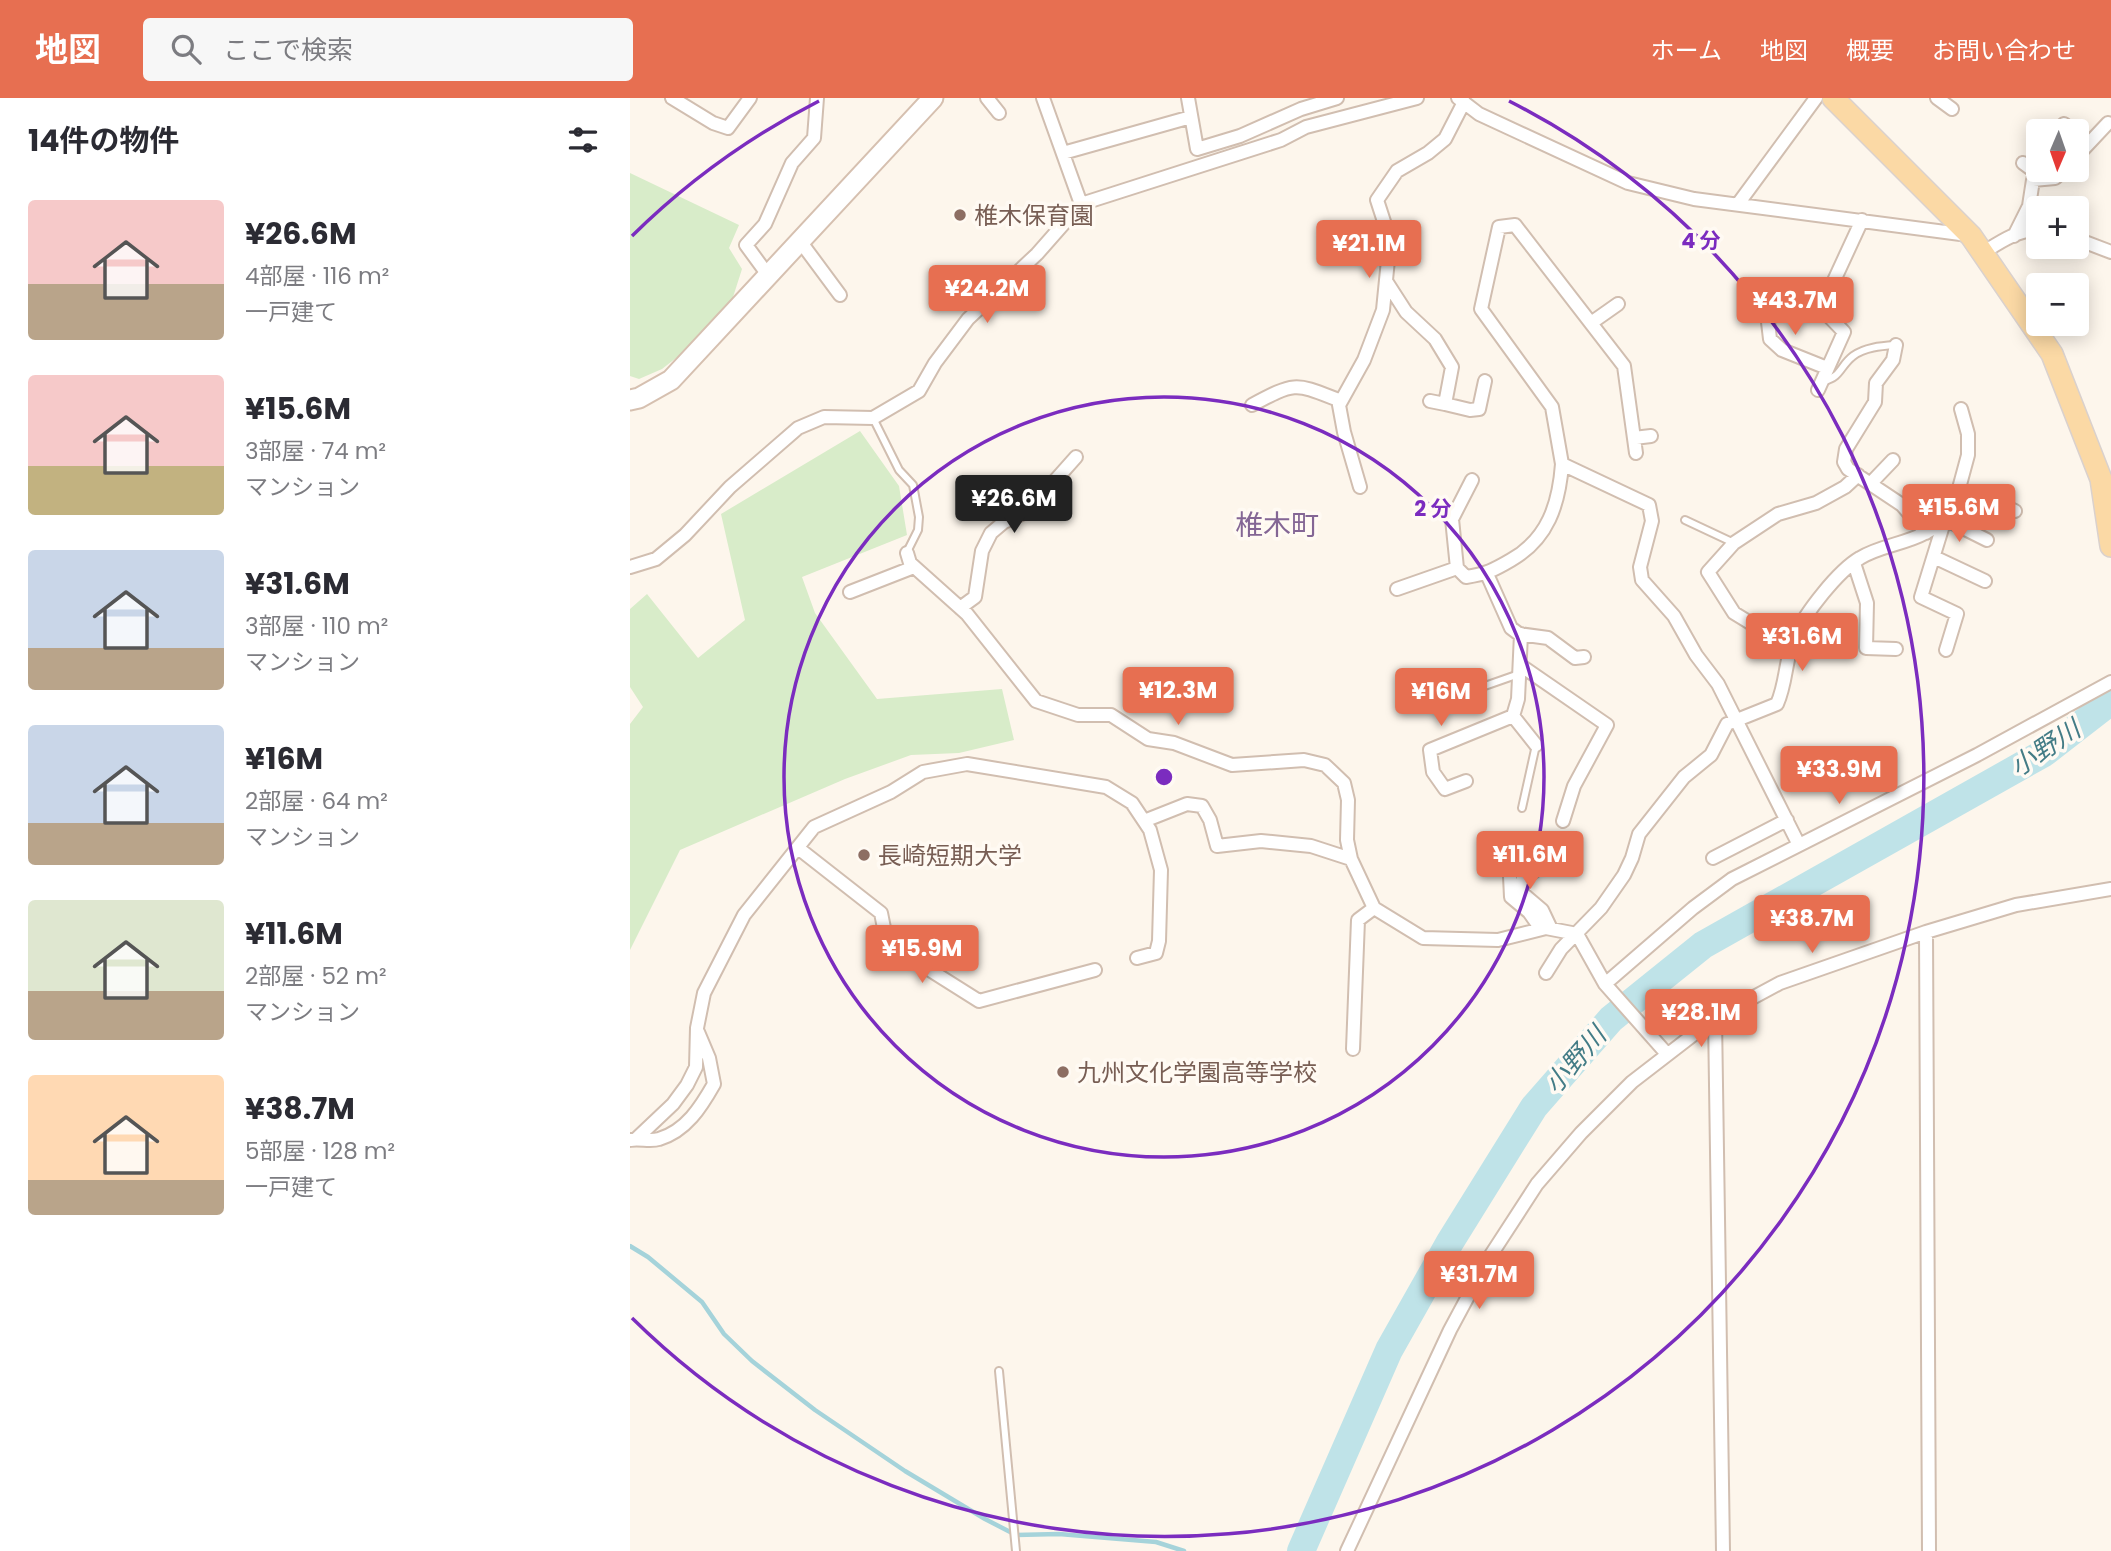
<!DOCTYPE html>
<html lang="ja">
<head>
<meta charset="utf-8">
<style>
  :root { --surface:#fff; --page:#f7f7f7; --text:#2b2b33; --muted:#7c7c81; --accent:#e76f51 }
  body { margin:0; font-family:Poppins,"Noto Sans JP",sans-serif; background:var(--page); color:var(--text); height:100vh; display:flex; flex-direction:column; font-size:26px; white-space:nowrap }
  * { box-sizing:border-box; margin:0 }
  p { font-size:23px; color:var(--muted) }
  .icon { flex:none; width:38px; height:38px; fill:none; stroke:currentColor; stroke-width:2; stroke-linecap:round; stroke-linejoin:round }
  .map { position:relative; flex:1; overflow:hidden }
  .panel { display:flex; flex-direction:column; background:var(--surface); width:630px }
  .panel>* { flex:none }
  .needle { width:46px; rotate:182deg }
  .fabs { position:absolute; left:1396px; top:21px; display:grid; gap:14px }
  .fabs a { display:grid; place-items:center; width:63px; height:63px; border-radius:7px; background:var(--surface); box-shadow:0 4px 18px #0003; font-size:35px }
  .price { position:absolute; translate:-50% -60px; padding:0 16px; border-radius:7px; background:var(--accent); color:#fff; font-size:23px; line-height:46px; filter:drop-shadow(0 2px 4px #0008) }
  .price::after { content:''; position:absolute; left:50%; top:42px; width:21px; height:16px; margin-left:-10px; background:inherit; clip-path:polygon(0 0,100% 0,50% 100%) }
  .price.on { background:#222; color:#fff }
  ul { padding:0; list-style:none }
  li { display:flex; align-items:center; gap:21px; height:175px; padding:0 28px }
  li span { display:grid; place-items:center; flex:none; width:196px; height:140px; border-radius:7px; color:#555 }
  li>.icon { margin-inline-start:auto }
  span .icon { width:84px; height:84px; fill:#fffc; stroke-width:1 }
  li b { font-size:30px }
  h2 { display:flex; justify-content:space-between; align-items:center; height:84px; padding:0 28px; font-size:30px }
  header { display:flex; align-items:center; gap:42px; box-sizing:border-box; height:98px; padding:0 35px; background:var(--accent); color:#fff }
  header strong { font-size:33px }
  nav { display:flex; gap:38px; margin-inline-start:auto; font-size:24px }
  .search { width:490px; height:63px; background:var(--page); display:flex; align-items:center; gap:18px; box-sizing:border-box; padding:0 24px; border-radius:7px; color:var(--muted); font-size:26px }
  main { display:flex; flex:1; min-height:0 }
  .map>svg:first-child { display:block }
  .green { fill:#d8ecc9 }
  .lines { fill:none; stroke-linecap:round; stroke-linejoin:round }
  .stream { stroke:#a5d3da; stroke-width:4.5 }
  .river { stroke:#bfe3e8; stroke-width:28 }
  .lane-casing { stroke:#d1beb0; stroke-width:10 }
  .street-casing { stroke:#d1beb0; stroke-width:16 }
  .secondary-casing { stroke:#d6c0b0; stroke-width:23 }
  .primary-casing { stroke:#dad1cd; stroke-width:24 }
  .lane { stroke:#fff; stroke-width:6 }
  .street { stroke:#fff; stroke-width:12 }
  .secondary { stroke:#fff; stroke-width:19 }
  .primary { stroke:#fbd9a5; stroke-width:21 }
  .ring { fill:none; stroke:#7b2cbf; stroke-width:3.5 }
  .education-dot { fill:#8d6e63; stroke:#fffaf3; stroke-width:2.5 }
  .labels { text-anchor:middle; dominant-baseline:central; stroke-width:7; stroke-linejoin:round; paint-order:stroke }
  .education-label { font-size:24px; fill:#785e54; stroke:#fffaf3; text-anchor:start }
  .water-label { font-size:26px; font-style:italic; fill:#437c86; stroke:#fffaf3 }
  .quarter-label { font-size:28px; fill:#846695; stroke:#fffaf3 }
  .centre { fill:#7b2cbf; stroke:#fffaf3; stroke-width:3.5 }
  .ring-label { font-size:21px; text-anchor:middle; font-weight:bold; fill:#7b2cbf; stroke:#fffaf3; stroke-width:7; stroke-linejoin:round; paint-order:stroke }
</style>
</head>
<body>
<header>
<strong>地図</strong>
<div class="search"><svg class="icon" aria-label="search" viewBox="0 0 24 24"><circle cx="10" cy="10" r="6"/><path d="M15 15l6 6"/></svg>ここで検索</div>
<nav><a>ホーム</a><a>地図</a><a>概要</a><a>お問い合わせ</a></nav>
</header>
<main>
<section class="panel">
<h2>14件の物件<svg class="icon" aria-label="filters" viewBox="0 0 24 24"><path d="M4 7h16M4 17h16"/><circle cx="9" cy="7" r="2"/><circle cx="15" cy="17" r="2"/></svg></h2>
<ul>
<li><span style="background:linear-gradient(#f6c9c9 60%,#b9a48a 0)"><svg class="icon" aria-label="home" viewBox="0 0 24 24"><path d="M3 11l9-7 9 7M6 9v11h12V9"/></svg></span><div><b>¥26.6M</b><p>4部屋 · 116 m²</p><p>一戸建て</p></div></li>
<li><span style="background:linear-gradient(#f6c9c9 65%,#c2b280 0)"><svg class="icon" aria-label="home" viewBox="0 0 24 24"><path d="M3 11l9-7 9 7M6 9v11h12V9"/></svg></span><div><b>¥15.6M</b><p>3部屋 · 74 m²</p><p>マンション</p></div></li>
<li><span style="background:linear-gradient(#c9d6e8 70%,#b9a48a 0)"><svg class="icon" aria-label="home" viewBox="0 0 24 24"><path d="M3 11l9-7 9 7M6 9v11h12V9"/></svg></span><div><b>¥31.6M</b><p>3部屋 · 110 m²</p><p>マンション</p></div></li>
<li><span style="background:linear-gradient(#c9d6e8 70%,#b9a48a 0)"><svg class="icon" aria-label="home" viewBox="0 0 24 24"><path d="M3 11l9-7 9 7M6 9v11h12V9"/></svg></span><div><b>¥16M</b><p>2部屋 · 64 m²</p><p>マンション</p></div></li>
<li><span style="background:linear-gradient(#dfe7d0 65%,#b9a48a 0)"><svg class="icon" aria-label="home" viewBox="0 0 24 24"><path d="M3 11l9-7 9 7M6 9v11h12V9"/></svg></span><div><b>¥11.6M</b><p>2部屋 · 52 m²</p><p>マンション</p></div></li>
<li><span style="background:linear-gradient(#ffd9b3 75%,#b9a48a 0)"><svg class="icon" aria-label="home" viewBox="0 0 24 24"><path d="M3 11l9-7 9 7M6 9v11h12V9"/></svg></span><div><b>¥38.7M</b><p>5部屋 · 128 m²</p><p>一戸建て</p></div></li>
</ul>
</section>
<div class="map">
<svg width="1481" height="1453" viewBox="0 0 1481 1453">
  <rect width="100%" height="100%" fill="#fdf6ec"/>
  <path class="green" d="M0 75 109 127 99 150 112 171 96 221 32 271 9 281 0 278Z
    M230 333 269 388 277 437 172 479 185 515 247 601 372 591 384 642 329 655 281 657 215 681 50 752 0 852V626L13 609 0 589V511L17 496 68 560 115 522 91 416Z"/>
  <g class="lines">
    <path class="stream" d="M0 1148 18 1159 72 1204 94 1236 122 1263 185 1312 275 1373 355 1421 386 1437 429 1436 526 1444 554 1453"/>
    <path class="river" d="M671 1453 759 1252 820 1144 904 1009 981 921 1073 847 1414 655 1481 603"/>
    <defs>
      <path id="lane" d="M1194 283C1211 279 1210 268 1223 258 1235 249 1252 248 1266 247
        M243 320 269 372 283 387 289 419 288 432 277 454
        M1055 422 1104 445
        M841 576 846 588 849 590 889 576
        M892 710 906 647
        M369 1273 386 1453"/>
      <path id="street" d="M42 0 83 25 98 30 120 0
        M357 0 369 15
        M413 0 451 106
        M558 0 567 51 610 38 671 11 707 0
        M828 0 849 16 998 85 1064 101 1338 137
        M1307 0 1322 11
        M1434 26 1443 33
        M433 55 561 19
        M1447 58 1478 25
        M1393 65 1415 81
        M1108 106 1186 0
        M1384 138 1399 108 1403 82 1425 80 1434 72
        M1447 141 1481 154
        M170 143 210 197
        M1354 154C1370 144 1389 131 1409 132
        M138 177 116 147 135 126 162 65 184 40 187 0
        M756 183 776 214 805 241 822 269 815 306 840 312 849 311 855 283
        M1144 199 1138 224 1140 241 1152 252 1197 270
        M961 225 988 206
        M1266 247 1263 262 1246 285 1245 304 1216 351 1214 364 1218 371 1272 407 1296 435
        M1188 292 1214 234 1192 211V203L1202 187 1232 122
        M800 303 815 306
        M622 307C667 283 665 285 711 303
        M1004 340 1021 338
        M1006 355 994 268 885 127 869 129 851 211 922 309 932 366 1019 407 1022 423 1010 469 1012 482 1044 518 1066 557 1088 586 1169 747
        M1241 385 1263 362
        M730 389 714 334 709 307 734 262 753 212 760 142 747 102 767 73 798 55 815 41 834 4
        M1309 397 1324 415
        M1330 410 1356 415 1365 404 1385 413
        M277 455 280 465 337 516 406 603 448 617H481L518 641 544 645 602 667 674 662 695 667 714 685 718 702 717 742 721 761 744 810
        M1304 459 1355 483
        M1224 465 1237 505 1236 550 1266 551
        M0 469 26 461 55 437 100 389 168 330 194 319 243 320 289 293 305 265 338 221 407 156 451 106 651 42 676 29 787 0
        M827 470 822 421 842 382
        M857 476 881 530 889 536 918 540 945 560 954 559
        M767 491 827 470 836 479C856 476 864 472 881 462 918 441 929 406 932 366
        M220 494 284 469
        M330 510 345 499 352 453 361 435 374 424 398 413 446 359
        M1162 545 1140 537 1104 515 1078 474 1104 445 1148 416 1186 405 1215 389 1228 377
        M1316 552 1327 516 1291 499 1315 421 1357 442
        M890 567 977 627 944 688 933 723
        M883 618 906 647
        M836 683 815 691 803 674 800 652 883 618 888 601 891 536
        M514 723 557 706 572 708 580 722 587 748 631 743 681 748 721 761
        M168 750 251 815 257 845 349 903 465 872
        M879 757 881 799 899 814 911 831
        M1083 760 1157 722
        M918 763 892 782V795L912 812 921 831
        M1296 834 1299 1453
        M916 875 931 851 971 810 994 777 1002 760 1009 736 1054 679 1081 657 1097 626 1147 606C1157 584 1155 560 1165 538 1175 515 1208 473 1230 460 1249 448 1275 446 1295 435 1308 429 1319 418 1330 410L1328 394 1338 357V336L1331 311
        M975 886 1063 810 1102 781 1347 657 1481 584
        M1085 920 1093 1453
        M723 951 728 822 744 810 793 840 868 842 916 830 947 836 975 886 1037 956
        M6 1041 43 1006 57 987 66 969 67 930 74 895 114 817 184 729 261 694 293 674 337 666 476 689 502 705 520 732 531 772 529 843 526 855 507 860
        M0 1042C10 1040 20 1044 29 1041 56 1033 71 1009 84 986L79 960 68 934
        M717 1453 820 1232 857 1163 907 1086 951 1035 1002 984 1085 920 1150 885 1296 834 1386 807 1481 791"/>
      <path id="secondary" d="M0 302 9 300 41 282 303 0"/>
      <path id="primary" d="M1203 0 1341 138 1422 256 1471 381 1481 448"/>
    </defs>
    <use href="#lane" class="lane-casing"/>
    <use href="#street" class="street-casing"/>
    <use href="#secondary" class="secondary-casing"/>
    <use href="#primary" class="primary-casing"/>
    <use href="#lane" class="lane"/>
    <use href="#street" class="street"/>
    <use href="#secondary" class="secondary"/>
    <use href="#primary" class="primary"/>
  </g>
  <g class="ring">
    <circle cx="534" cy="679" r="380"/>
    <path d="M2 138A759 759 0 0 1 189 3M879 3A759 759 0 1 1 2 1220"/>
  </g>
  <g class="education-dot">
    <circle cx="330" cy="117" r="7"/>
    <circle cx="234" cy="757" r="7"/>
    <circle cx="433" cy="974" r="7"/>
  </g>
  <g class="labels">
    <g class="education-label">
      <text x="344" y="117">椎木保育園</text>
      <text x="248" y="757">長崎短期大学</text>
      <text x="447" y="974">九州文化学園高等学校</text>
    </g>
    <g class="water-label">
      <text transform="translate(1415 650) rotate(-34)">小野川</text>
      <text transform="translate(945 962) rotate(-49)">小野川</text>
    </g>
    <g class="quarter-label">
      <text x="647" y="427">椎木町</text>
    </g>
  </g>
  <circle cx="534" cy="679" r="10" class="centre"/>
  <g class="ring-label">
    <text x="1071" y="150">4 分</text>
    <text x="803" y="418">2 分</text>
  </g>
</svg>
<div class="fabs">
<a><svg class="needle" viewBox="-14 -14 28 28"><path d="M0-13l5 13h-10z" fill="#e53935"/><path d="M0 13l5-13h-10z" fill="#7c7c81"/></svg></a>
<a>+</a>
<a>−</a>
</div>
<b class="price" style="left:739px;top:182px">¥21.1M</b>
<b class="price" style="left:357px;top:227px">¥24.2M</b>
<b class="price" style="left:1165px;top:239px">¥43.7M</b>
<b class="price on" style="left:384px;top:437px">¥26.6M</b>
<b class="price" style="left:1329px;top:446px">¥15.6M</b>
<b class="price" style="left:1172px;top:575px">¥31.6M</b>
<b class="price" style="left:548px;top:629px">¥12.3M</b>
<b class="price" style="left:811px;top:630px">¥16M</b>
<b class="price" style="left:1209px;top:708px">¥33.9M</b>
<b class="price" style="left:900px;top:793px">¥11.6M</b>
<b class="price" style="left:1182px;top:857px">¥38.7M</b>
<b class="price" style="left:292px;top:887px">¥15.9M</b>
<b class="price" style="left:1071px;top:951px">¥28.1M</b>
<b class="price" style="left:849px;top:1213px">¥31.7M</b>
</div>
</main>
</body>
</html>
